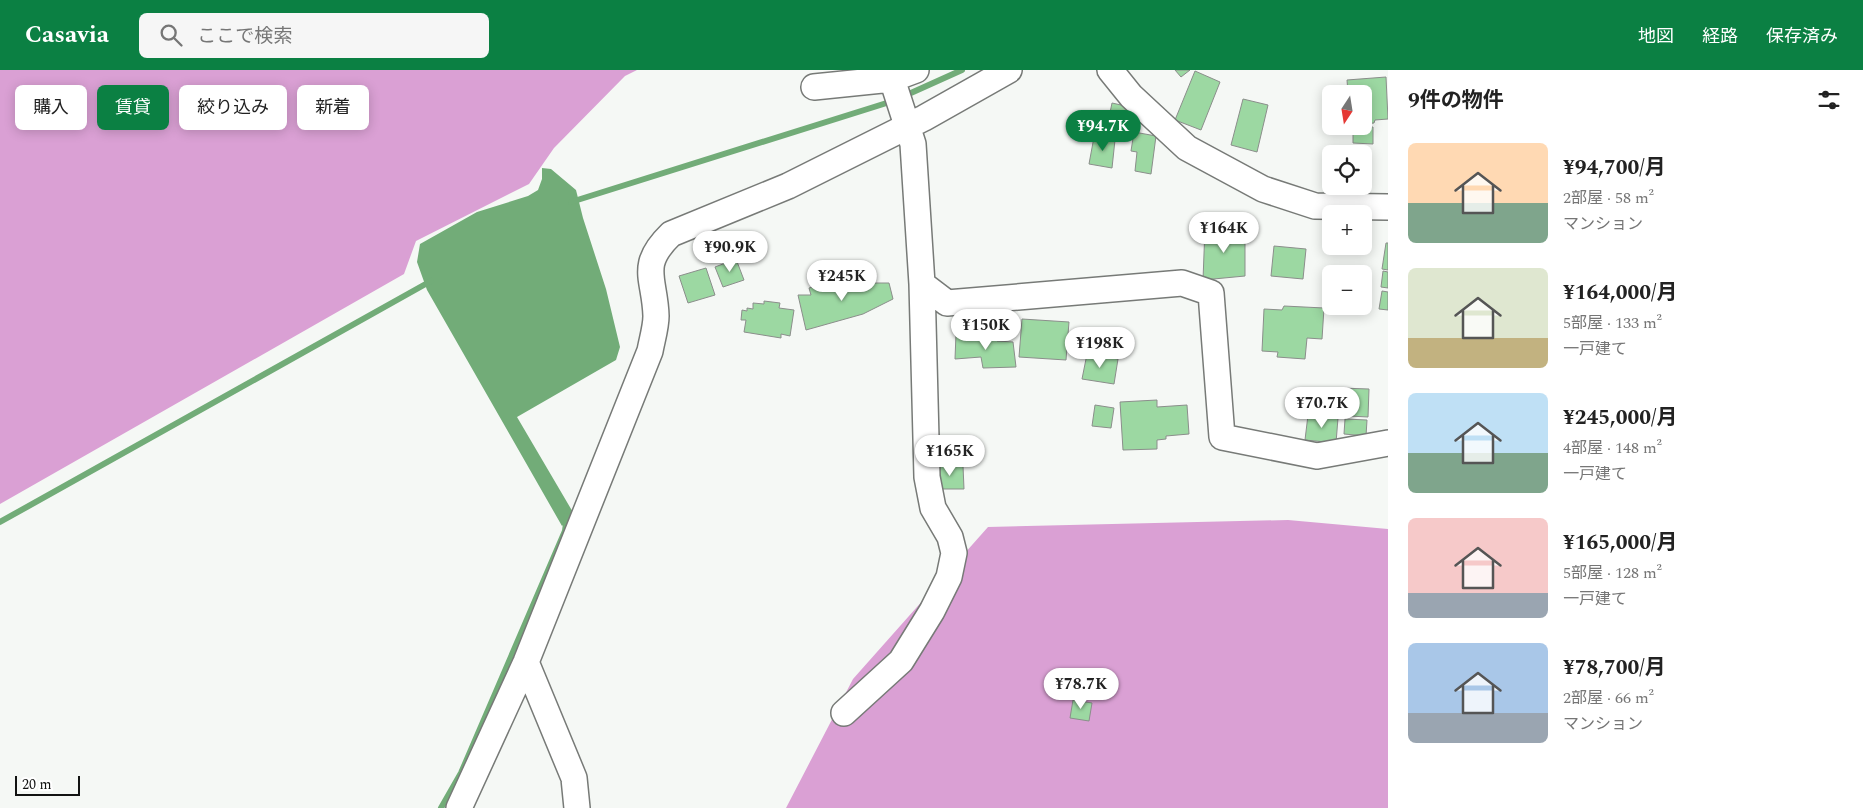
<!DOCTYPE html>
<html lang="ja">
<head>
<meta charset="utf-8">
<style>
  :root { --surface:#fff; --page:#f6f6f6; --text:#222; --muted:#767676; --accent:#0b8043 }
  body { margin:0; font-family:Spectral,"Noto Sans JP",serif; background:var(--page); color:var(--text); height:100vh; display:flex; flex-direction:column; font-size:19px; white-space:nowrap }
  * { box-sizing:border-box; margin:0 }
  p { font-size:16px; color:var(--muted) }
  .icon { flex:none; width:28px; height:28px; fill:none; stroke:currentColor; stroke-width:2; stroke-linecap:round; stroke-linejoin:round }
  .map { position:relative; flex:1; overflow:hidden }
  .drawer { display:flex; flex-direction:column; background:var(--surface); width:475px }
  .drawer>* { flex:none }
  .banner { position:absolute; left:15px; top:15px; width:475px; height:45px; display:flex; gap:10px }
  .needle { width:32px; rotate:192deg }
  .fabs { position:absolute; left:1322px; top:15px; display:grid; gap:10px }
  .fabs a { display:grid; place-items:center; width:50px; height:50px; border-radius:8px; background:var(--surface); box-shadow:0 2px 12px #0003; font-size:25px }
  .scale { position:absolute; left:15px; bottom:12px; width:65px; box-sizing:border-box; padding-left:5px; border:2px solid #121312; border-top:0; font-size:14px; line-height:18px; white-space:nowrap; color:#121312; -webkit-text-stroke:4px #fff; paint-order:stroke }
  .price { position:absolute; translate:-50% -42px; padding:0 11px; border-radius:18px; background:#fff; color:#222; font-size:16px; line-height:32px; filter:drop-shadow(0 1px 2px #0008) }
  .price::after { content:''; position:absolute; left:50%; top:30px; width:15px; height:11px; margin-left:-8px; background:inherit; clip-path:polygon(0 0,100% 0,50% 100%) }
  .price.on { background:var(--accent); color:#fff }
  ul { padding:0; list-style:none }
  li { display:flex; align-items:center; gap:15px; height:125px; padding:0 20px }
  li span { display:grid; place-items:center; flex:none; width:140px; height:100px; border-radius:8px; color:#555 }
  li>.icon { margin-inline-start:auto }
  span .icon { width:60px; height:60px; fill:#fffc; stroke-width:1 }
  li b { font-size:21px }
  h2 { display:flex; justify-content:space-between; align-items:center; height:60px; padding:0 20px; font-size:21px }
  .tag { padding:0 18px; border-radius:8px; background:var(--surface); box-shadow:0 2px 12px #0003; font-size:18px; line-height:45px }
  .tag.on { background:var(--accent); color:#fff }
  header { display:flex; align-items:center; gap:30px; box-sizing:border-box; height:70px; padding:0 25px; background:var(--accent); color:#fff }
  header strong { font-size:24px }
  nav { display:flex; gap:28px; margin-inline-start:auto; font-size:18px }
  .search { width:350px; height:45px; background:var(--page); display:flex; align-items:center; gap:12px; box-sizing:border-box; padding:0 18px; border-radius:8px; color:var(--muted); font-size:19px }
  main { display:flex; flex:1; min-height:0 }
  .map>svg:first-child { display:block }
  .forest { fill:#daa0d4 }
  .water { fill:#72ac78 }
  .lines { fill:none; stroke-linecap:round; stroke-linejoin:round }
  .stream { stroke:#72ac78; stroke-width:6 }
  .building { fill:#9cd8a2; stroke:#8b8e8b }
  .minor-casing { stroke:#777a77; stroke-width:28 }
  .minor { stroke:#fff; stroke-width:25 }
</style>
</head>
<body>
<header>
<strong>Casavia</strong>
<div class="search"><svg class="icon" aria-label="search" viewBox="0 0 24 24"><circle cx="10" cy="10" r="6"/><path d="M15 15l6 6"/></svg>ここで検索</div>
<nav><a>地図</a><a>経路</a><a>保存済み</a></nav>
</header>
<main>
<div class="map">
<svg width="1388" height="738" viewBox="0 0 1388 738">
  <rect width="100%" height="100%" fill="#f5f8f5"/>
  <path class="forest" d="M0 0H637L625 6 554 78 529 114 416 171 404 204 0 434Z
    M1288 450 1388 459V738H786L853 609 988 457Z"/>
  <path class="water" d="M542 98 551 99 576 120 583 148 606 219 620 277 616 290 517 347 574 444 562 456 427 220 417 192 420 174 477 142 528 126 538 120 542 109Z"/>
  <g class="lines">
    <path class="stream" d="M902 27 962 0
      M571 132 893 31
      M0 452 431 211
      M441 738 461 703 565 461 567 446"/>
  </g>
  <path class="building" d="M1175 0H1190L1181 7Z
    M1195 1 1220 12 1201 60 1175 50Z
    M1386 7 1388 49 1375 50 1374 53 1364 54V24H1341L1348 23 1347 10Z
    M1243 29 1268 35 1257 82 1231 75Z
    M1112 33 1130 37 1126 59 1107 57Z
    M1353 57H1373V74L1353 73Z
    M1134 62 1156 66 1151 104 1135 101 1137 82 1131 81Z
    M1094 67 1115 70 1112 98 1089 94Z
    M1333 79 1359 81V84H1332Z
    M1205 158 1245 162V206L1203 210Z
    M1386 173H1388V200L1382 199Z
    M1274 176 1306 179 1303 209 1271 206Z
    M736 189 744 210 723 217 715 197Z
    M706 198 715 225 688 233 679 206Z
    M1383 201 1388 202V218L1381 217Z
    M1329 211 1331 212V229L1326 228Z
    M855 213H889L893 229 863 244 806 260 798 225H811L809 218 824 214 826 220Z
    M1382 221 1388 222V240L1379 239Z
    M764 231 780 233 779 238 794 240 790 266 781 264V268L744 262 746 250H741L742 240 747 241V238L753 239V233L764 234Z
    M1284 236 1324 238 1322 269 1307 268 1305 289 1277 287 1278 282 1262 281 1264 239 1282 240Z
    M1342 236H1358L1357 244 1341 241Z
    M1022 249 1069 252 1066 290 1019 287Z
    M956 264 996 267 997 271 1013 272 1016 297 983 298 981 287 955 289Z
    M1087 284 1118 289 1114 314 1082 309Z
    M1340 318 1369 319 1368 347 1330 345 1331 322H1340Z
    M1157 330V337L1187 335 1189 364 1166 366V369L1157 370V379L1123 380 1120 332Z
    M1095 335 1114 338 1111 358 1092 356Z
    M1308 345 1338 348 1336 373 1305 370Z
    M1345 349 1367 350 1366 366 1344 364Z
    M936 394 963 396 964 419H938Z
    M1073 630 1092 633 1089 651 1070 648Z"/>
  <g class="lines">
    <defs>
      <path id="minor" d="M1110 0 1131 26 1187 78 1263 119 1315 136 1388 137
        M892 9 913 74 922 214 947 233 1182 213 1211 223 1222 367 1317 386 1388 373
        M814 17 892 9 916 0
        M526 592 574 708 577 738
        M844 643 901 591 932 541 949 507 954 483 950 467 933 438 927 407 922 214
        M459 738 526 592 650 281C652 270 656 257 656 246 655 208 638 196 671 164L788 116 924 48 1009 0"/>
    </defs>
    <use href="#minor" class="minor-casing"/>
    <use href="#minor" class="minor"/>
  </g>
</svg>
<div class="fabs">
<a><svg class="needle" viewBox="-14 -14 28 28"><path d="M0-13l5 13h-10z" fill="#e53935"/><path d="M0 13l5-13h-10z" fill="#767676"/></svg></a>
<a><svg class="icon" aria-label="locate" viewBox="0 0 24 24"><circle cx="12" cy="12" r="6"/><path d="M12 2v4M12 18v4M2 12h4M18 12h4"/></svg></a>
<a>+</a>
<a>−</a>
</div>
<div class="scale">20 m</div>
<b class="price on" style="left:1103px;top:82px">¥94.7K</b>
<b class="price" style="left:1224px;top:184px">¥164K</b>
<b class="price" style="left:730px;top:203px">¥90.9K</b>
<b class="price" style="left:842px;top:232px">¥245K</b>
<b class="price" style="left:986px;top:281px">¥150K</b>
<b class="price" style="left:1100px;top:299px">¥198K</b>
<b class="price" style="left:1322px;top:359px">¥70.7K</b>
<b class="price" style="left:950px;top:407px">¥165K</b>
<b class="price" style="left:1081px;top:640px">¥78.7K</b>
<div class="banner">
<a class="tag">購入</a>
<a class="tag on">賃貸</a>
<a class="tag">絞り込み</a>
<a class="tag">新着</a>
</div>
</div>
<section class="drawer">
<h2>9件の物件<svg class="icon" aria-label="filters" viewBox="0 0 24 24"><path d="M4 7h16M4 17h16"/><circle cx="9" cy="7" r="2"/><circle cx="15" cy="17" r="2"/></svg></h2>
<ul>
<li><span style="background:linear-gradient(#ffd9b3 60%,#7fa58c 0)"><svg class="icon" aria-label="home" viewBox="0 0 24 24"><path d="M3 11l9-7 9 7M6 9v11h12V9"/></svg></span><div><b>¥94,700/月</b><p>2部屋 · 58 m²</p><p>マンション</p></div></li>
<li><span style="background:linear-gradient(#dfe7d0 70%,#c2b280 0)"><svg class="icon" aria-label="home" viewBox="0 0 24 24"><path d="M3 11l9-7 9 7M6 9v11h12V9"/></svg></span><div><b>¥164,000/月</b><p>5部屋 · 133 m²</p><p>一戸建て</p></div></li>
<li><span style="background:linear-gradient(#bfe0f5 60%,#7fa58c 0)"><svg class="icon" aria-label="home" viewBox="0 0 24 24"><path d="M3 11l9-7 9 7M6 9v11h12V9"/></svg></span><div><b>¥245,000/月</b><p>4部屋 · 148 m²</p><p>一戸建て</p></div></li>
<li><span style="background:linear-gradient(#f6c9c9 75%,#9aa5b1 0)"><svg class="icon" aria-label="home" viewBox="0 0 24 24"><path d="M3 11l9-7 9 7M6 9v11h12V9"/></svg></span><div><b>¥165,000/月</b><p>5部屋 · 128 m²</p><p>一戸建て</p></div></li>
<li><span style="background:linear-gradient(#a9c7e8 70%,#9aa5b1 0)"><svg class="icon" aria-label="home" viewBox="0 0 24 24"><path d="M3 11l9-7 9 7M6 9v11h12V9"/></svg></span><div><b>¥78,700/月</b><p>2部屋 · 66 m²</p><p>マンション</p></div></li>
</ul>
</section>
</main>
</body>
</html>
